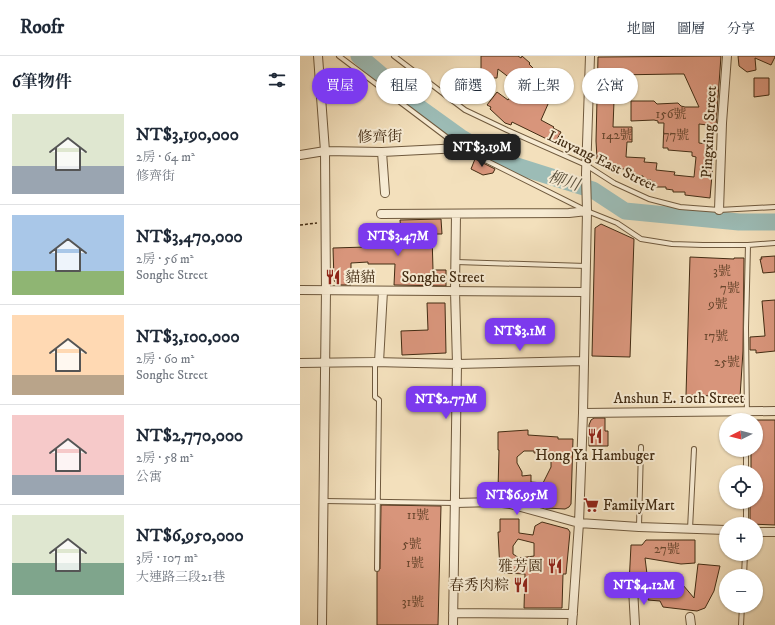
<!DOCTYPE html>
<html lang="zh-TW">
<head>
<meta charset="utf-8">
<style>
  :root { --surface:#fff; --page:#f6f6f7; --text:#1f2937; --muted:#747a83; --line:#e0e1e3; --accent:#7c3aed }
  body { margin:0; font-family:"IM FELL DW Pica","Noto Serif TC",serif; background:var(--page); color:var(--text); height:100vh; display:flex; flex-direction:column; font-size:15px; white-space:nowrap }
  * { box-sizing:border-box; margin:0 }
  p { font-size:13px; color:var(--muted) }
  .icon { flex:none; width:22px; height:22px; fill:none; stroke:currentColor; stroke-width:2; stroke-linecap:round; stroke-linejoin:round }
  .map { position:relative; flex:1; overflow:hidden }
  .side { display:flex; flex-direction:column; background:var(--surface); width:300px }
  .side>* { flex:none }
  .hud { position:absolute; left:12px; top:12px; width:380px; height:36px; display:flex; gap:8px }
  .needle { width:26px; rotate:264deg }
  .tools { position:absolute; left:419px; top:357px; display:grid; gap:8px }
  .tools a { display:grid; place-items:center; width:44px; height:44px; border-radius:50%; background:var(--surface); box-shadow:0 1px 3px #0004; font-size:20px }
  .price { position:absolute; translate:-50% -34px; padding:0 9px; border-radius:8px; background:var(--accent); color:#fff; font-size:13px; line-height:26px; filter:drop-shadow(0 1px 2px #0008) }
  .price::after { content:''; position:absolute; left:50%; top:24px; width:12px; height:9px; margin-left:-6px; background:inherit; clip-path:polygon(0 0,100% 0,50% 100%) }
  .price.on { background:#222; color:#fff }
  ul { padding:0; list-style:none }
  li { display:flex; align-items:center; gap:12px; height:100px; padding:0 12px }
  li+li { border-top:1px solid var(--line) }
  li span { display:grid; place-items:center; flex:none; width:112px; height:80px; border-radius:0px; color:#555 }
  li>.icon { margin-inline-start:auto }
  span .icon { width:48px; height:48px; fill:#fffc; stroke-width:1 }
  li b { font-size:17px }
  h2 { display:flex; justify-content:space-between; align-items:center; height:48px; padding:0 12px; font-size:17px }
  .chip { padding:0 14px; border-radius:18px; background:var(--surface); box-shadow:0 1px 3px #0004; font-size:14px; line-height:36px }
  .chip.on { background:var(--accent); color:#fff }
  header { display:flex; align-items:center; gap:24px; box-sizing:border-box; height:56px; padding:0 20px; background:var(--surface); border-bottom:1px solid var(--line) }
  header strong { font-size:19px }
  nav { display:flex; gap:22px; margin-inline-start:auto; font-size:14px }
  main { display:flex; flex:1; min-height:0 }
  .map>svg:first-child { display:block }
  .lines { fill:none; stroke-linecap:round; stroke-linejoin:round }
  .river { stroke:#9cbcb6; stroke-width:17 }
  .building { fill:#d8957b; stroke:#432c13; fill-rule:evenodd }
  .lane-casing { stroke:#6f593d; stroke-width:6 }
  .street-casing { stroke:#6f593d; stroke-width:10 }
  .path { stroke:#432c13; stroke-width:1.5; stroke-dasharray:3 2; stroke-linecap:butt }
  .lane { stroke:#f7ebd3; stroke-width:4 }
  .street { stroke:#f7ebd3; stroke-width:8 }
  .labels { text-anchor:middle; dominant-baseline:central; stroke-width:4; stroke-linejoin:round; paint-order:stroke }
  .number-label { font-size:13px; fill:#68462d }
  .street-label { font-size:15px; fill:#432c13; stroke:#f7ebd3 }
  .poi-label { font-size:15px; fill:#432c13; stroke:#f7ebd3; text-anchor:start }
  .water-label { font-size:16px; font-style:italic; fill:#59503c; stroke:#f7ebd3 }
</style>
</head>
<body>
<header>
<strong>Roofr</strong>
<nav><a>地圖</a><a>圖層</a><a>分享</a></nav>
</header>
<main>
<section class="side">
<h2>6筆物件<svg class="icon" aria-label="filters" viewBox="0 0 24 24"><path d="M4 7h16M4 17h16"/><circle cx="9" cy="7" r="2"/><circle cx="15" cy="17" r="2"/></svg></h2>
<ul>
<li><span style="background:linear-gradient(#dfe7d0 65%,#9aa5b1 0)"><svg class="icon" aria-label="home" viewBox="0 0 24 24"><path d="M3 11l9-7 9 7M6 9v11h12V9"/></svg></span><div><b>NT$3,190,000</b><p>2房 · 64 m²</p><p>修齊街</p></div></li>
<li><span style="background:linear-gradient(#a9c7e8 70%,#8fb573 0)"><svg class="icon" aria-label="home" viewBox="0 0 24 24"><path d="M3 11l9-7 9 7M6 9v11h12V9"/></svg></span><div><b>NT$3,470,000</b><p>2房 · 56 m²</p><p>Songhe Street</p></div></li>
<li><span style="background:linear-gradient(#ffd9b3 75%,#b9a48a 0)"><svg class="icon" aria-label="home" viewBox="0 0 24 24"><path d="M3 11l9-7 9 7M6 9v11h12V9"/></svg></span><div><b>NT$3,100,000</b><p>2房 · 60 m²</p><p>Songhe Street</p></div></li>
<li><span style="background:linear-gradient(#f6c9c9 75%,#9aa5b1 0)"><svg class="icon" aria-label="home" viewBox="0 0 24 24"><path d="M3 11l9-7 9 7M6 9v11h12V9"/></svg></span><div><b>NT$2,770,000</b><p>2房 · 58 m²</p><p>公寓</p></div></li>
<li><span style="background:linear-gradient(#dfe7d0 60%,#7fa58c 0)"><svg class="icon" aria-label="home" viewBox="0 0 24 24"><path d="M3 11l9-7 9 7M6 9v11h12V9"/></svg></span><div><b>NT$6,950,000</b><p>3房 · 107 m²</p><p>大連路三段21巷</p></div></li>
</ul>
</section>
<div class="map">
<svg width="475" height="569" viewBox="0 0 475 569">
  <rect width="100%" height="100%" fill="#f3e0bc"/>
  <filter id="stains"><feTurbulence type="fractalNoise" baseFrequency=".005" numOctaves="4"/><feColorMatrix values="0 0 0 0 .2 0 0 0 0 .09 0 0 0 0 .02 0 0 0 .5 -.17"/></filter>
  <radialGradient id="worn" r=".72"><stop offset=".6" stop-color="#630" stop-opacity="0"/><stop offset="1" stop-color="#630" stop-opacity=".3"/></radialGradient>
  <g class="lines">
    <path class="river" d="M59 0 121 53 160 81 201 105 293 134 325 155 439 166H475"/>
  </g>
  <path class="building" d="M181 0H218L221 2 222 0 230 7 229 8 237 16V17L245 24 238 32 252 39 241 64 254 71 253 72 261 76 255 87 212 66 211 69 205 67 190 53 191 51 187 49 197 36 208 44 219 29 198 13 197 22H181Z
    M421 0 416 70 399 68V87L408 88 407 104H411V106L413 107 410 142 385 139V136H373V134L366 133V131H355V126H350L351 124 343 123V120L336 119V118L325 117V113H315L310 110V107H301V104L297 103 296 85 298 1ZM376 18H384L399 51H385L381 50 378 47 357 48 354 45H331V65L354 64 358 65V67H364L363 92H368V94L392 96V100L396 101 394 121 374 119 375 116 356 114 357 107 344 106 345 102 326 101 327 86H332V71H313L315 19Z
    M438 0H475V1L471 9 455 2 456 14 447 16 439 10Z
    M454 22H469V39L454 41Z
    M175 103 195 113 193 117 183 119 171 113Z
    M141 163 142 178H132L133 214H146V230L94 229 95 208H68V206L51 207V229H37L34 224 33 192 66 191V192L102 191 100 164Z
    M301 168 334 183 330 301 292 300 295 172Z
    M475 200V216L463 217 460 203H462L461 201Z
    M390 201 434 203V202H444L443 295 440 341 386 339Z
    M475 244V295L456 297V294H450V281L465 280 462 245Z
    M127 247H145L146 297 102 299 101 275 128 274Z
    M294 362H305V375H308V390H289V369L291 364Z
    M456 364H475V469L450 468V446H456V416H451V394H456Z
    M228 374V379L258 381V383H273L271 448 269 451 265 453 246 452 240 450 235 443 216 442V435L198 434 199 394H198V376ZM224 395H234V397H239L238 400 251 401V411L243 427 231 426V419L222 420V416L217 407V401Z
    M81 449 141 450 138 569H77V516L80 513Z
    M200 463H219V477L233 479 235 470 242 466 268 473 270 476 266 518H263L262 552H224L225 518 204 517V515H200L198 476H200ZM218 483 234 487V500L219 502 213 498V490Z
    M346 484H395V507L381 508 345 502 348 526 383 529 394 542 398 508 420 510 414 535 405 552 397 555 363 551 360 545 348 544V539L339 541 337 529 333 527 329 528 331 489H342Z"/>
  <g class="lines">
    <defs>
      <path id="lane" d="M39 0 161 92 287 155 317 167 341 183 372 188 403 189H448L475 187
        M94 0 165 54 207 74 286 109 314 127 349 143 380 151 419 154 475 151
        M156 206 286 210
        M75 306V341L79 344 77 513
        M447 364 446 272 448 189
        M446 416V394
        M24 445 155 447
        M446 468V446
        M339 471 341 391
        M390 473 394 393
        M444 520 445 498
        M441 569 442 550"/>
      <path id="street" d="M18 0 25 95 26 234 22 569
        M82 96 85 137
        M0 99 25 95 82 96 161 92
        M419 154 422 67 427 0
        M81 158 269 157 287 155
        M0 234 285 236
        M79 306 83 235
        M0 307 75 306 157 308 283 305
        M283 357 475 355
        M156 447 195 446 210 448 279 467 339 471 426 474
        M456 476H475
        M333 532 335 569
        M153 557 273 558
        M390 561 391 569
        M153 569 157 308 155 235 156 158
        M272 569 279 467 283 357 287 155 286 118 290 0"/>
    </defs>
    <use href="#lane" class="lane-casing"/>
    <use href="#street" class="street-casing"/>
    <path class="path" d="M0 169 17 167"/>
    <use href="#lane" class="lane"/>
    <use href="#street" class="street"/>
  </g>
  <defs>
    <symbol id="restaurant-bare" viewBox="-9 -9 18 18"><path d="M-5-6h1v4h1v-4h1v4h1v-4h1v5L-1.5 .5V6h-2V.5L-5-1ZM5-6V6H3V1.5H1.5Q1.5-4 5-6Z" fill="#8f2418" stroke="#f7ebd3" stroke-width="2.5" paint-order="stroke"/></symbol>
    <symbol id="supermarket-bare" viewBox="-9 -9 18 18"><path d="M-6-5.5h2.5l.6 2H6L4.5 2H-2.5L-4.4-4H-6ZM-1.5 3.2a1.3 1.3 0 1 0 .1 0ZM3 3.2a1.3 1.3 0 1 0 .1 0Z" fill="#8f2418" stroke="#f7ebd3" stroke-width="2.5" paint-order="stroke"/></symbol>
  </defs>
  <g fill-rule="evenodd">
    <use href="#restaurant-bare" x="22" y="210" width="22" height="22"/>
    <use href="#restaurant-bare" x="284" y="369" width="22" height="22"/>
    <use href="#supermarket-bare" x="280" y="438" width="22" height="22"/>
    <use href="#restaurant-bare" x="244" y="499" width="22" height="22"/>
    <use href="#restaurant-bare" x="210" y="518" width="22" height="22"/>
  </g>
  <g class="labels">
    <g class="number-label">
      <text x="371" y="58">156號</text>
      <text x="317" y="79">142號</text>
      <text x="376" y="79">77號</text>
      <text x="422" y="215">3號</text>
      <text x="430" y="232">7號</text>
      <text x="418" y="248">9號</text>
      <text x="416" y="280">17號</text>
      <text x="427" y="306">25號</text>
      <text x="118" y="459">11號</text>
      <text x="112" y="488">5號</text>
      <text x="367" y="493">27號</text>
      <text x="115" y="507">1號</text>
      <text x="113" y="546">31號</text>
    </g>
    <g class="street-label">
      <text transform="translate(409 76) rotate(-87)">Pingxing Street</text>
      <text transform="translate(80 81) rotate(-1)">修齊街</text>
      <text transform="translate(302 105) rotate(26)">Liuyang East Street</text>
      <text x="143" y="221">Songhe Street</text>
      <text x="379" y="342">Anshun E. 10th Street</text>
    </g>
    <g class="poi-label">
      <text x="45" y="221">貓貓</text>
      <text x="295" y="399" text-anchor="middle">Hong Ya Hambuger</text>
      <text x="303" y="449">FamilyMart</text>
      <text x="243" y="510" text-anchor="end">雅芳園</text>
      <text x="209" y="529" text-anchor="end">春秀肉粽</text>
    </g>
    <g class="water-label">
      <text transform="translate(264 125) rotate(17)">柳川</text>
    </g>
  </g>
  <rect width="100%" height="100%" filter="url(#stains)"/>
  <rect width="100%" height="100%" fill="url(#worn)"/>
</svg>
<div class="tools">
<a><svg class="needle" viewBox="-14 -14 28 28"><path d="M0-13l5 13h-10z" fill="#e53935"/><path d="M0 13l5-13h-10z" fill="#747a83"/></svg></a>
<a><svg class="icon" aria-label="locate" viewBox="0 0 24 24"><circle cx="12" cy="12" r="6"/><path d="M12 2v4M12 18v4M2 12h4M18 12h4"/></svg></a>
<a>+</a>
<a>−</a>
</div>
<b class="price on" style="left:182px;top:112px">NT$3.19M</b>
<b class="price" style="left:98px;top:201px">NT$3.47M</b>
<b class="price" style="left:220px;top:296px">NT$3.1M</b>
<b class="price" style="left:146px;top:364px">NT$2.77M</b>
<b class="price" style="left:217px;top:460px">NT$6.95M</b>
<b class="price" style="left:344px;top:550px">NT$4.12M</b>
<div class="hud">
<a class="chip on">買屋</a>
<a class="chip">租屋</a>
<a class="chip">篩選</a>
<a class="chip">新上架</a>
<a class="chip">公寓</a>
</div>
</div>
</main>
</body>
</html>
